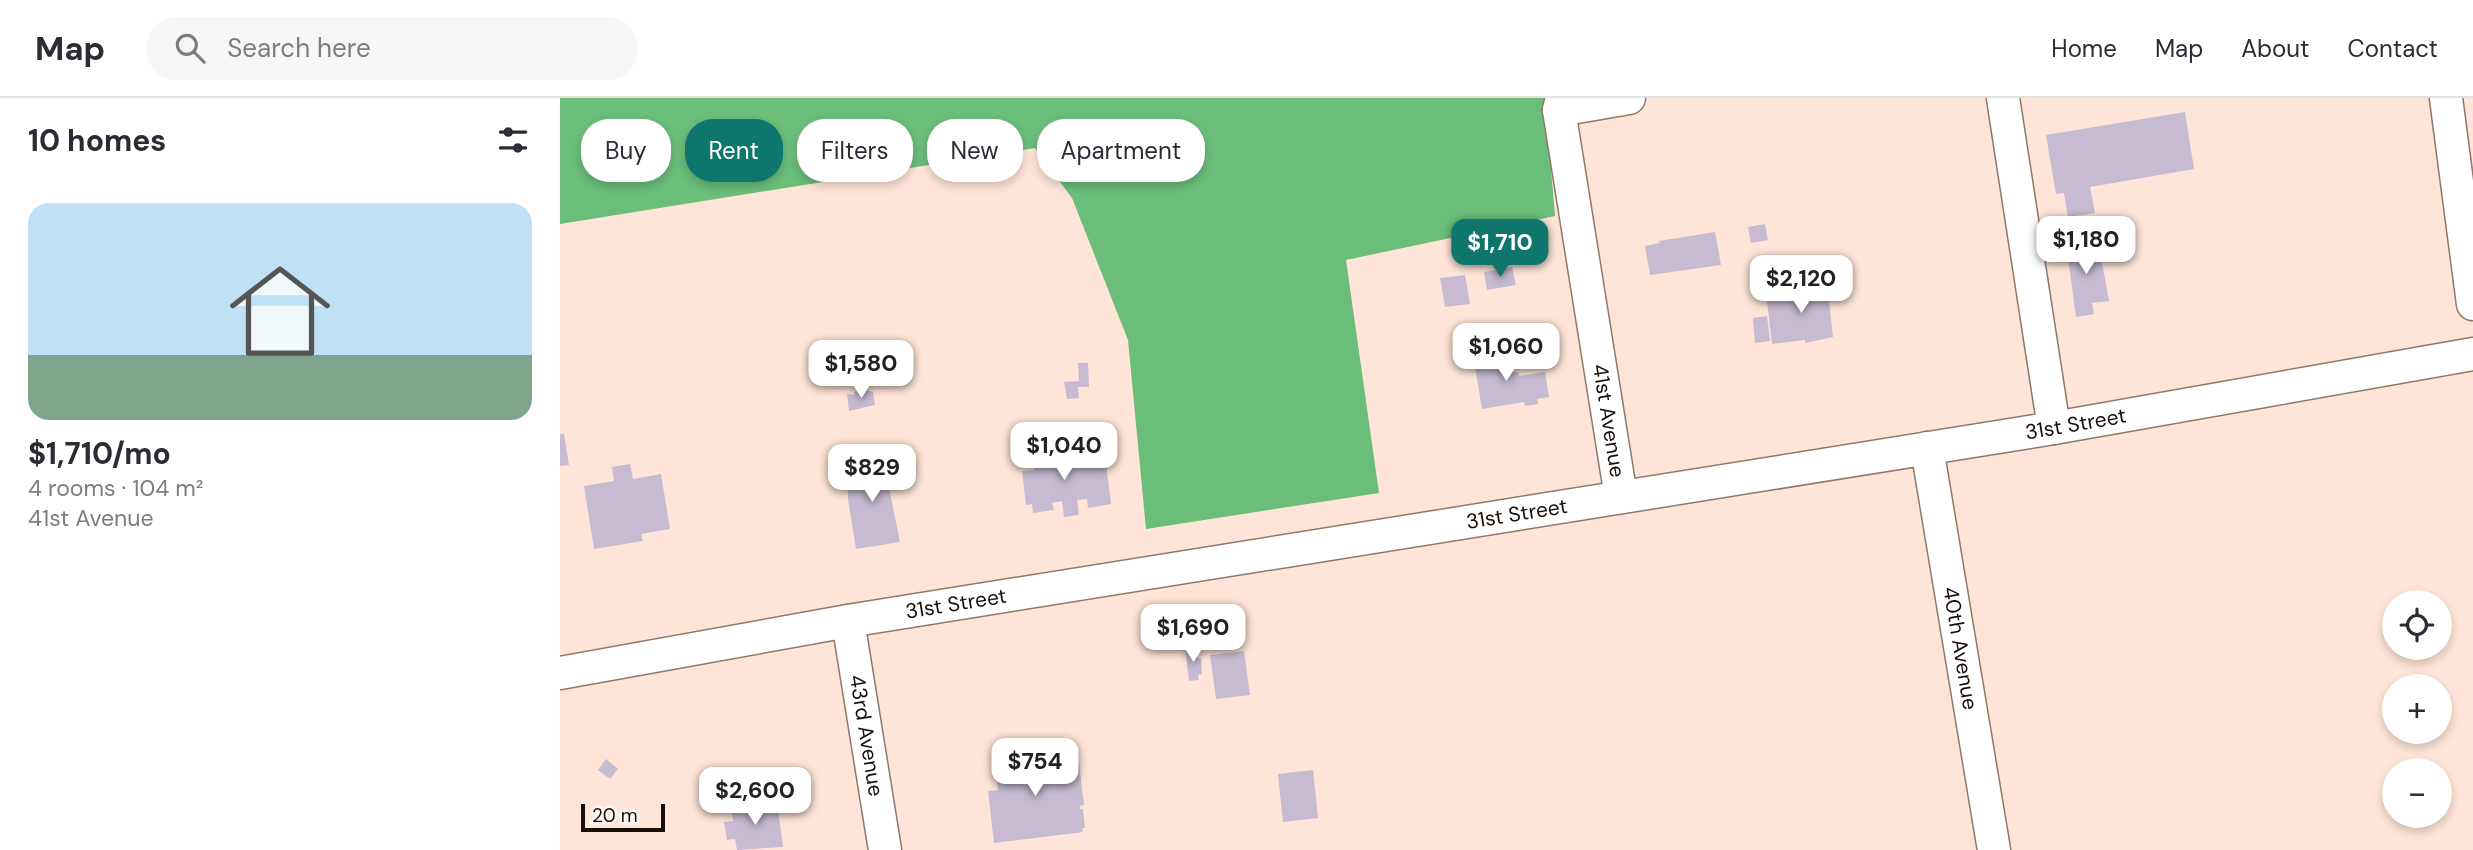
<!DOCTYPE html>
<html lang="en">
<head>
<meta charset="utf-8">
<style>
  :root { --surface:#fff; --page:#f7f7f7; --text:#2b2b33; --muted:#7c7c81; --line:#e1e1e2; --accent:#0f766e }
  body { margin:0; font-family:"DM Sans",sans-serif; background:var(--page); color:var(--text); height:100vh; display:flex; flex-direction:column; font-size:26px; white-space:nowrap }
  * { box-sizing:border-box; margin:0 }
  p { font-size:23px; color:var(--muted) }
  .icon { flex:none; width:38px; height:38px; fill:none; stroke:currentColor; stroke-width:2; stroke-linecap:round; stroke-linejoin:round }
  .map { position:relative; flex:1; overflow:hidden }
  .panel { display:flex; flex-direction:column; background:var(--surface); width:560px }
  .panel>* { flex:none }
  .top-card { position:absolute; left:21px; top:21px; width:665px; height:63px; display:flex; gap:14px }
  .tools { position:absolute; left:1822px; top:492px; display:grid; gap:14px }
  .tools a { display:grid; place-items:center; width:70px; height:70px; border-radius:50%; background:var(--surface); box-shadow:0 4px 10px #0003; font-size:35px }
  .scale { position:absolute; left:21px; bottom:18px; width:84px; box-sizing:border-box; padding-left:7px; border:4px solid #170f0a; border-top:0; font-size:19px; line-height:24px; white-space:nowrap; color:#170f0a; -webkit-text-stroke:5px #fcf7f4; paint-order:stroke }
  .price { position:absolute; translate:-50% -60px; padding:0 16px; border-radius:14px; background:#fff; color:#222; font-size:23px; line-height:46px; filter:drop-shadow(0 2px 4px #0008) }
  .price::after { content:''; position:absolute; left:50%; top:42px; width:21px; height:16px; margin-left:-10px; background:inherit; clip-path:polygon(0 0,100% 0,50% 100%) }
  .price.current { background:var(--accent); color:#fff }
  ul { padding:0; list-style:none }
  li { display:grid; align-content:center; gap:14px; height:371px; padding:0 28px }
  li span { display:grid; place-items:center; height:217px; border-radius:21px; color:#555 }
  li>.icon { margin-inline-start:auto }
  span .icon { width:126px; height:126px; fill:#fffc; stroke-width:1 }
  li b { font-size:30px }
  h2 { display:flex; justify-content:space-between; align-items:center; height:84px; padding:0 28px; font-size:30px }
  .chip { padding:0 24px; border-radius:28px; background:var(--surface); box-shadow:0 4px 10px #0003; font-size:24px; line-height:63px }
  .chip.current { background:var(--accent); color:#fff }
  header { display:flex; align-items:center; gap:42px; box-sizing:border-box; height:98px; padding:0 35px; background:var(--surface); border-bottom:2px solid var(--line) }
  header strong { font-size:33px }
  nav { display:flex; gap:38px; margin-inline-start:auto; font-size:24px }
  .search { width:490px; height:63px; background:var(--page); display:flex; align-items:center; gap:18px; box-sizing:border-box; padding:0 24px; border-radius:28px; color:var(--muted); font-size:26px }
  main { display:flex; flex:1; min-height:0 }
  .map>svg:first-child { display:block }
  .forest { fill:#6bbd7a }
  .building { fill:#c6bbd2 }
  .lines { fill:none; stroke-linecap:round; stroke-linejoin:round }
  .minor-casing { stroke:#8e786b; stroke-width:35 }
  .minor { stroke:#fff; stroke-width:32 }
  .labels { text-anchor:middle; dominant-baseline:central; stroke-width:6; stroke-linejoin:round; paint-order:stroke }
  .street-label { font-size:21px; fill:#170f0a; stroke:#fcf7f4 }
</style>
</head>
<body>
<header>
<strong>Map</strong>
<div class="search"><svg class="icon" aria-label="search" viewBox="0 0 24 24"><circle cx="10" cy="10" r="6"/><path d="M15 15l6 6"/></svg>Search here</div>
<nav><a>Home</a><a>Map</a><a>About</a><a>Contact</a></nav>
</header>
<main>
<section class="panel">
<h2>10 homes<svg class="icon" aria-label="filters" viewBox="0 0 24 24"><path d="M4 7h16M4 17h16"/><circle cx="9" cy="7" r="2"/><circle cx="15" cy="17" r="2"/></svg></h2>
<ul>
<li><span style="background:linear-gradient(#bfe0f5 70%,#7fa58c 0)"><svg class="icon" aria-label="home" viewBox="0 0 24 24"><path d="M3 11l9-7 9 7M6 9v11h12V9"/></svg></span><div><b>$1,710/mo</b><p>4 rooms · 104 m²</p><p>41st Avenue</p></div></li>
</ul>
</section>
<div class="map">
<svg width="1913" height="752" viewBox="0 0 1913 752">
  <rect width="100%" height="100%" fill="#fee5d7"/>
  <path class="forest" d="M0 0H985L995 118 786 162 819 395 586 431 568 242 512 100 475 50 0 126Z"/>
  <path class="building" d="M1625 14 1634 71 1530 89 1535 115 1508 119 1504 95 1496 96 1486 37Z
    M1205 126 1208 142 1191 145 1188 129Z
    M1155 134 1161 167 1090 177 1085 148 1100 145 1099 143Z
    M1535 140 1537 154 1540 153 1549 203 1532 205 1534 216 1516 219 1506 145Z
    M952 169 956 187 927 192 924 174Z
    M905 177 910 206 885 209 880 180Z
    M1267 184 1273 239 1245 245V242L1212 246 1207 203 1225 201 1224 189Z
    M1207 218 1210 243 1195 245 1193 220Z
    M944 252 948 275 958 274 959 278 985 274 989 299 977 301 978 306 965 308 964 304 922 311 913 257Z
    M518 265H528L529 289H518L519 300 507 301 504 284 519 283Z
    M305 292 313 294 315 307 289 313 287 296 295 297 294 294Z
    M0 336H4L9 367 0 368Z
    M493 344 494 355 510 352 512 367 546 365 551 406 528 410 527 401 517 402 519 417 504 419 502 403 492 405 494 412 473 415 472 406 466 407 462 373 474 372 471 347Z
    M322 355 340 444 296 451 288 401V392L295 390 290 360Z
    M70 366 73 381 101 376 110 431 81 436 83 443 34 451 24 388 54 383 52 369Z
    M636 548 637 560H641L642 576 638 577 639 582 629 583 625 550Z
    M684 553 690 597 656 601 650 557Z
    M480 648 482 666 519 665 524 707 520 708V711H523L525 730H522L523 734 434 745 428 693 438 692 436 673H442L440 653Z
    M46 661 58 671 50 681 38 672Z
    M753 672 758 720 723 724 718 676Z
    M217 704 223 749 177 752 175 741 167 742 164 724 173 723 171 710Z"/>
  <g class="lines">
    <defs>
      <g id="minor">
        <path id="s1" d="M1002 0 999 12 1061 399"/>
        <path d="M1443 0 1494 330"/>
        <path d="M1886 0 1913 206"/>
        <path d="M999 12 1069 0"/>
        <path id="s2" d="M1367 350 1434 752"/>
        <path id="s3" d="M288 523 325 752"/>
        <path id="s4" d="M0 575 288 523 1494 330 1913 256"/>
      </g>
    </defs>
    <use href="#minor" class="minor-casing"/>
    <use href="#minor" class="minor"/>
  </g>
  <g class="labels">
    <g class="street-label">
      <text stroke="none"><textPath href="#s1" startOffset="327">41st Avenue</textPath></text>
      <text stroke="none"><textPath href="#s4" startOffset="1536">31st Street</textPath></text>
      <text stroke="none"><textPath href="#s4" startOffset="970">31st Street</textPath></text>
      <text stroke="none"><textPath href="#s4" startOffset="402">31st Street</textPath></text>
      <text stroke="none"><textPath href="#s2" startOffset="203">40th Avenue</textPath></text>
      <text stroke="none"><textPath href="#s3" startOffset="116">43rd Avenue</textPath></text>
    </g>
  </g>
</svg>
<div class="tools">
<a><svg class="icon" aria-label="locate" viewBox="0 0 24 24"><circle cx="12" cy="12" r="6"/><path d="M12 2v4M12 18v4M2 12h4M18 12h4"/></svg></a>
<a>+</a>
<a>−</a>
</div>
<div class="scale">20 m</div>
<b class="price" style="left:1526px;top:178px">$1,180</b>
<b class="price current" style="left:940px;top:181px">$1,710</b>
<b class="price" style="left:1241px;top:217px">$2,120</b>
<b class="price" style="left:946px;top:285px">$1,060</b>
<b class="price" style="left:301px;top:302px">$1,580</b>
<b class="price" style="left:504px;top:384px">$1,040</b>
<b class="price" style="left:312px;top:406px">$829</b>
<b class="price" style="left:633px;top:566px">$1,690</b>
<b class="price" style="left:475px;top:700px">$754</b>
<b class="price" style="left:195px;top:729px">$2,600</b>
<div class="top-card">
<a class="chip">Buy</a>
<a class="chip current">Rent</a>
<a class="chip">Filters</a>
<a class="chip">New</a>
<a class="chip">Apartment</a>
</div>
</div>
</main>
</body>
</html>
